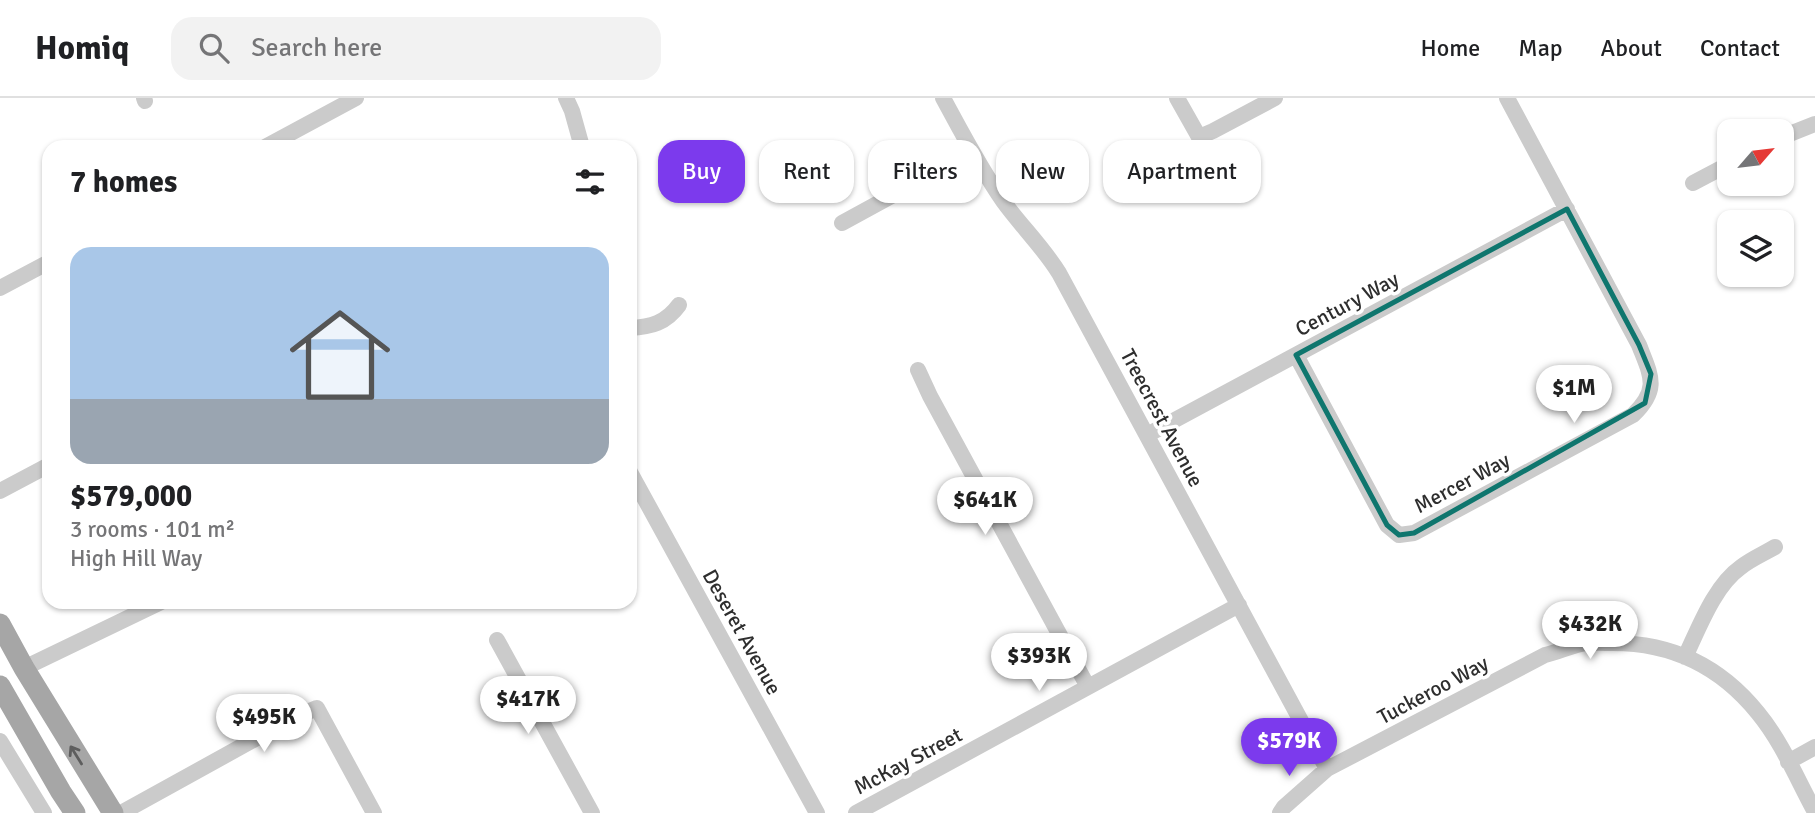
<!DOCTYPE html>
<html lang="en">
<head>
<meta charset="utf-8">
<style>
  :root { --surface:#fff; --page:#f2f2f2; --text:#202124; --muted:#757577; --line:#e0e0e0; --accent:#7c3aed }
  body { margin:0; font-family:Signika,sans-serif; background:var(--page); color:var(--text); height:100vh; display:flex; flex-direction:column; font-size:26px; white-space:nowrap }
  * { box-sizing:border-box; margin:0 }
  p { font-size:23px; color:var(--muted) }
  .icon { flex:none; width:38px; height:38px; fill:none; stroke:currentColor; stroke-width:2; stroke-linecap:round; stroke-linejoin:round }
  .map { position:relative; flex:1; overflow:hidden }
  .details { position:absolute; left:42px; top:42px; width:595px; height:469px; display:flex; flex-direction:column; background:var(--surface); border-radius:21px; box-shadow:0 2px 5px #0004 }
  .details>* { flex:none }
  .guide { position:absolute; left:658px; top:42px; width:665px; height:63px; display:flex; gap:14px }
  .needle { width:46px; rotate:62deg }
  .fabs { position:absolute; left:1717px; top:21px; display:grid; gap:14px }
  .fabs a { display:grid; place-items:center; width:77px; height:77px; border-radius:14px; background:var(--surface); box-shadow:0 2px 5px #0004; font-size:35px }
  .price { position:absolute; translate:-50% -60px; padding:0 16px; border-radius:24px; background:#fff; color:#222; font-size:23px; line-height:46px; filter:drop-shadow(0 2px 4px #0008) }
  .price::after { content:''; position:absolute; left:50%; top:42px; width:21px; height:16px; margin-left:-10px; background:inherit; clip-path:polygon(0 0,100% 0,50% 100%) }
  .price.selected { background:var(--accent); color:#fff }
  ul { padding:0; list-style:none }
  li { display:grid; align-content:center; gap:14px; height:371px; padding:0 28px }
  li span { display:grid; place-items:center; height:217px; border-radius:21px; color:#555 }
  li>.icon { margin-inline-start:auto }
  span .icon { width:126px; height:126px; fill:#fffc; stroke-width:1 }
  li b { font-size:30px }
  h2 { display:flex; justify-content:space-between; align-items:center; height:84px; padding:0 28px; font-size:30px }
  .chip { padding:0 24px; border-radius:21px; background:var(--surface); box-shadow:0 2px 5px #0004; font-size:24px; line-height:63px }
  .chip.selected { background:var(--accent); color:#fff }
  header { display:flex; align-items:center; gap:42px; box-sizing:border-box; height:98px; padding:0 35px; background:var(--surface); border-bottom:2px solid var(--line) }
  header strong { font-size:33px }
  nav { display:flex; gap:38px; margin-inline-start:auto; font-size:24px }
  .search { width:490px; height:63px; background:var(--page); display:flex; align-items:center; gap:18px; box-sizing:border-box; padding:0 24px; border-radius:21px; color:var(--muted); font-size:26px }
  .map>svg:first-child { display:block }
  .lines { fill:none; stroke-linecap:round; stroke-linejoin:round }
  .minor { stroke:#cbcbcb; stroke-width:16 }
  .major { stroke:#a6a6a6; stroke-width:21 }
  .oneway { stroke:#5e5e5e }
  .marked { fill:none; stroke:#0f766e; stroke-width:5; stroke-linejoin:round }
  .labels { text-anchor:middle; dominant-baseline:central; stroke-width:7; stroke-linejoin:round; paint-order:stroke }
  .street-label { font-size:21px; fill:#2e2e2e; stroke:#fff }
</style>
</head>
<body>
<header>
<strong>Homiq</strong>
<div class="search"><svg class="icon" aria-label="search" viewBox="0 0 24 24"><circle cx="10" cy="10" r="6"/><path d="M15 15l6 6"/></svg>Search here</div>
<nav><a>Home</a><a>Map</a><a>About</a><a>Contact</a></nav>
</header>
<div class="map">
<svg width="1815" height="715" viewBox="0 0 1815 715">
  <rect width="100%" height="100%" fill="#fff"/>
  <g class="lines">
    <path class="minor" d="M144 0 145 3
      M566 0 572 13 582 49
      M943 0C962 35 980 70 1003 103 1021 128 1043 149 1059 175L1327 671
      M1177 0 1199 39 1213 33 1275 0
      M1782 39 1815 26
      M265 49 356 0
      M1693 85 1729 66
      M842 125 972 54
      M0 190 49 164
      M630 230C651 229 666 225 679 207
      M1296 257 1387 427 1399 437 1414 435 1633 317C1660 291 1651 278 1639 247L1507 0
      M918 272 930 298 1088 589
      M1147 337 1567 111
      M630 374 817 715
      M0 393 49 367
      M497 542 592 715
      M1685 559C1699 530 1714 488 1741 469 1751 461 1763 456 1775 449
      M24 570 161 504
      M0 643 44 715
      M1788 664 1815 649
      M121 715 293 620 317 610 374 715
      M856 715 1239 507
      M1280 715 1284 709 1327 671 1545 557C1557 554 1569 549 1581 546 1591 544 1603 545 1613 545 1673 545 1721 569 1758 615 1782 644 1797 681 1815 714"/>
    <path class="major" d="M0 526 24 570 113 715
      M0 588 61 694 75 715"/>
  </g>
  <defs><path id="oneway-shaft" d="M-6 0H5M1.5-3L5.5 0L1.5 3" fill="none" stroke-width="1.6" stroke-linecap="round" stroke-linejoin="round" transform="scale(1.75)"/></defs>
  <use class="oneway" href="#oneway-shaft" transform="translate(76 657) rotate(-122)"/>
  <path class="marked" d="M1567 111 1639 247 1651 276 1645 305 1414 435 1399 437 1387 427 1296 257Z"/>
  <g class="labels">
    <g class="street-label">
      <text transform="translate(1347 206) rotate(-28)">Century Way</text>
      <text transform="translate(1162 320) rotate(62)">Treecrest Avenue</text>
      <text transform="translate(1462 385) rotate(-28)">Mercer Way</text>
      <text transform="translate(742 534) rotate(61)">Deseret Avenue</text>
      <text transform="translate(1433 592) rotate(-28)">Tuckeroo Way</text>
      <text transform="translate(908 663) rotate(-28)">McKay Street</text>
    </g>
  </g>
</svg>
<div class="fabs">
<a><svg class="needle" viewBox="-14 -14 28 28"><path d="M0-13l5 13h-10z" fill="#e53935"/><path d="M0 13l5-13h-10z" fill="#757577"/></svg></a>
<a><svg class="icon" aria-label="layers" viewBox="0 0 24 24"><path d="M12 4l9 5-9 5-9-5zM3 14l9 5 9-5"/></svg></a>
</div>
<b class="price" style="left:1574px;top:327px">$1M</b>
<b class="price" style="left:985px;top:439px">$641K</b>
<b class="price" style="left:1590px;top:563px">$432K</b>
<b class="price" style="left:1039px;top:595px">$393K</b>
<b class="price" style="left:528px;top:638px">$417K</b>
<b class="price" style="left:264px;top:656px">$495K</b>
<b class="price selected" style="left:1289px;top:680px">$579K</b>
<div class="guide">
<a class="chip selected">Buy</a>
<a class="chip">Rent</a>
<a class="chip">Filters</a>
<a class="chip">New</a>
<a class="chip">Apartment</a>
</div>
<section class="details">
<h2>7 homes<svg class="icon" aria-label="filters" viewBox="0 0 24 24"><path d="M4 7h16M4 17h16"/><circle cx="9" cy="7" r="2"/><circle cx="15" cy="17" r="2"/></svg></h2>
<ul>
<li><span style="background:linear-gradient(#a9c7e8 70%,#9aa5b1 0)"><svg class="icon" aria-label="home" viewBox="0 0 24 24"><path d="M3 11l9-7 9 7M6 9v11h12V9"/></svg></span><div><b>$579,000</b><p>3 rooms · 101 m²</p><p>High Hill Way</p></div></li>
</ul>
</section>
</div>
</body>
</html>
